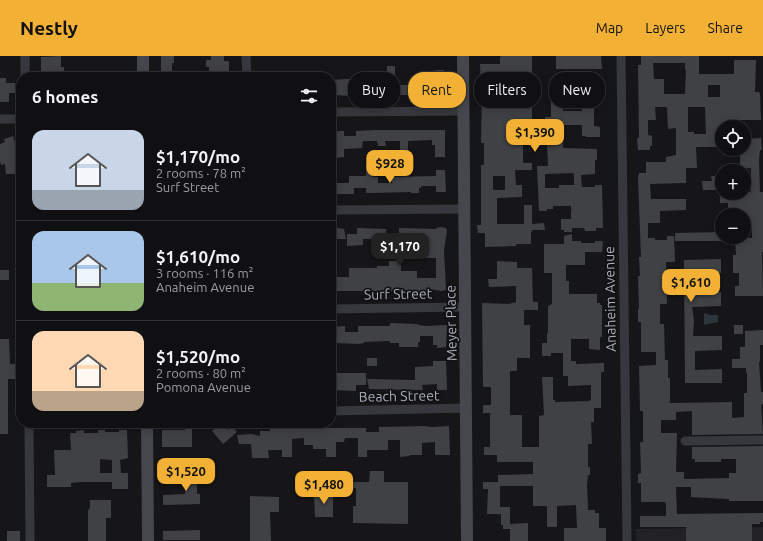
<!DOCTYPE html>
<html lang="en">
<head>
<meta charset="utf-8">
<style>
  :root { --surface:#101012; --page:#1e1e20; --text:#f1f3f6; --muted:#9c9d9f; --line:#303032; --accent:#f2b134 }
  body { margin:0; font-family:Ubuntu,sans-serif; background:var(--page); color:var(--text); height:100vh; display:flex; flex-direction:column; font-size:15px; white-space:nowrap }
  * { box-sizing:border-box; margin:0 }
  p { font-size:13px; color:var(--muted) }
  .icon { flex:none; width:22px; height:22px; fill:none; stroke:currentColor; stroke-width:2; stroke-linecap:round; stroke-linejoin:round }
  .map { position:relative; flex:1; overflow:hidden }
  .details { position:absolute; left:16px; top:16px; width:320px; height:356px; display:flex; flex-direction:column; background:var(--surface); border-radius:16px; box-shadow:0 2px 10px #0003,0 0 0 1px var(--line) }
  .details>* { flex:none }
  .top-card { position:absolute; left:348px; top:16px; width:355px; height:36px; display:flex; gap:8px }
  .fabs { position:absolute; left:715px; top:64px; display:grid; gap:8px }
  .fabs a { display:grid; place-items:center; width:36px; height:36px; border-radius:50%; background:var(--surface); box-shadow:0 2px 10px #0003,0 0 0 1px var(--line); font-size:20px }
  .price { position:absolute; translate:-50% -34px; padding:0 9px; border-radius:8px; background:var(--accent); color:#111; font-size:13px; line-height:26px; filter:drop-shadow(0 1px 2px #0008) }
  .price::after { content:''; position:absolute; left:50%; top:24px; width:12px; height:9px; margin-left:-6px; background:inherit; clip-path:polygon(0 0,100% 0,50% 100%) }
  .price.on { background:#222; color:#fff }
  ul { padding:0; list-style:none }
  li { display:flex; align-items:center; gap:12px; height:100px; padding:0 16px }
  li+li { border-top:1px solid var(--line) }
  li span { display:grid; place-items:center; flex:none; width:112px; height:80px; border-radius:12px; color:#555 }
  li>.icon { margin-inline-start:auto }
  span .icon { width:48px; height:48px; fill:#fffc; stroke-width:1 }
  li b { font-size:17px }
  h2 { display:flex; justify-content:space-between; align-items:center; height:48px; padding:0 16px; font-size:17px }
  .tag { padding:0 14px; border-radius:16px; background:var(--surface); box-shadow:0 2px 10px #0003,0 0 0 1px var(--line); font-size:14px; line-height:36px }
  .tag.on { background:var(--accent); color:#111 }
  header { display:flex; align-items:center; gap:24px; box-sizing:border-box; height:56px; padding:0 20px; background:var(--accent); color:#111 }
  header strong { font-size:19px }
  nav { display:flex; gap:22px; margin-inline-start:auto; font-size:14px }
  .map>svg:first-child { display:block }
  .built { fill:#222225 }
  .water { fill:#2c353c }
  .building { fill:#404145; fill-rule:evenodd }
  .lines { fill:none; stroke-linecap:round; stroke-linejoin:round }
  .street { stroke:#37383d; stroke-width:9 }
  .secondary { stroke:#45474d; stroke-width:12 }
  .labels { text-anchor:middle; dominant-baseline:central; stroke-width:3.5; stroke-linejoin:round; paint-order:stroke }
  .street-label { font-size:14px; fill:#a8adb8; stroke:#111113 }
</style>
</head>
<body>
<header>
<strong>Nestly</strong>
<nav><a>Map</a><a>Layers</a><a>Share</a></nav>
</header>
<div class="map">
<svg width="763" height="485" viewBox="0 0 763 485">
  <rect width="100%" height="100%" fill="#161618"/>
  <path class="built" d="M763 471V485H636V473Z"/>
  <path class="water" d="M704 257 710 259H718V266L704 269Z"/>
  <path class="building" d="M61 0V11H64V21H41V1Z
    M161 0H174V7H172V21H161Z
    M211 0H224V5H229V21H209V11H206V4H211Z
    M502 0H532V22H520V40H532V72H545V61H551V33H557V31L587 32 588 29H600V44H594V70L600 71V81H586V80H582V69H564L563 92 597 93V104H595V118L581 119 582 131H595V129H602L603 172H596V175H585L584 172H572V176H564V174H561V163H571V154L573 153H571V150H553V153H547V155H539L537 110H548L547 88H540V87H523V107H532V114H515L516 129H522V141L497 142V168H524V149H532V168L544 167 545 174H532V176H531V188H516V190L485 191V177H478L477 169H481V109H484V87H481L482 32H481L480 8H500V1ZM563 41H582V55H563ZM574 117V129H559V132H545V118ZM493 120H505V134H493Z
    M556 0H601L602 13H556Z
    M641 0H699V18H734V4H756L755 36H759L760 38 761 64H738V68L722 69V91H696L697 112H686V127L650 128 651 143H686V154L660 155V167H648V182H655V184H667V180H674L675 206H666L667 248H660V268H664L665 304H668V322H670V347L732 346V362L744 361V337H747V317H746V312H732V303H740V291H745V275L763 274V289H760V306H759L761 336H763V348L761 349 763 378 692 379V355L676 356V364H661V377H677L676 416H684V423L729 422V417H736V403H721V406H695V403H692V391L763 390V445H729V443H726L691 441V431H676L677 458 763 457V466H760V468H752V485H686V471H640V460H666V448L665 446H641V427H638V418L641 417 640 386H643V355H640L639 310 656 309V296H641V266H638V253H639L638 220H640L639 201H641L638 122 639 117H646V106H666V101L676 99V72L668 73 667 51H655L656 64H648V79L652 80V90H650V94H638L637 82H639L638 9H641ZM653 7H685V14H686L685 38H664V23H654ZM708 29H720V41H708ZM688 51H705L706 78H694V76H688Z
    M387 10H395V29H411V22H430V15L439 14H444V23L445 25H448V31H445V39H432V34H418V39H366V30L387 29Z
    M0 22H6V27H15V37H9V46H0Z
    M364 22V34L353 35V40L331 39V24Z
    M376 74H445V101H435V89H432V84L408 85V105H400V85H385L386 90H378L377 85H363L362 92 344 93V101L336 102V90H331V76L340 75H344V80H356V75Z
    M13 80 19 101V118H6L5 108 1 109 0 105V88L5 86 4 83Z
    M761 82 762 94H760L759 105 760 136H763V196H762L763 240H735V230H739V217H733V199H736L735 182H752V170H744V159H728V147H720V137L751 136V112H740V97H744V83Z
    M366 107H373V121H378V127H392V121L436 120V114H445L446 136H436V130H421V132H419V137H411V136L370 137H366V132H354V138H331V127H349V120H366Z
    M388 107H397V115H388Z
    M711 120H722V134H703L702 125H712Z
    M441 171 446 172 447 175 444 194 446 234 441 235 430 233V235H331V221H349V212H377V210H389V205H401V215H417V222H436V202H422V184H405V189L389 190V178L399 177V172L436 173V172Z
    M338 172 344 173 346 183H331V174Z
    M357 172 386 173V183H363V189L347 190V178H357Z
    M722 176V185H675V177Z
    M572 178V185H581V187H595V185H602L603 186 602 196H585V209H566V225H569V238H597V247H600V249H602V281H600V294L589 293V283H571V305H576V308L604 307V316H601V352H594V366H591L592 388H588V411H590V419H588L587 429 588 454H595V457H599V472H606V485H564V472H577L576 449 557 450V471H547V450H533V430H500V451H510V473H503V469H501V458H487L488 433H483V426H498V419L533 418V406H497V399H484V391H490V357H483V349H491V331H483L482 247 509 248 516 246V230L489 231 488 223H497V205L517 206V212H532L533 246H538V254H524V269H530V302H517V315H510V359H522V391H539V360L544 359 542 321H553V344H555V346L590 345 589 344H591V329L568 330V320H563V297H551V300H542V287H547V277H548V250L552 248V217H544V188H564V180Z
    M721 203V217H694V236H721V250L692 251 694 265 693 280H722V294L695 295V314L722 313V327H685L684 204Z
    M0 214H9V224H0Z
    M390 267 418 268V269L427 270 447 269 446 291 437 292V289H433V280H420V286H418V291H399V287H390V285L364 286V287L359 288 335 287V281H331V271L345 270V276H358V270H390Z
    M734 269H743V278H734Z
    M0 283H9L10 308H19V323H8V378H0Z
    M367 302H377V310H367Z
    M433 305H446L447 334H437V328L422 329 423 334 369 333 367 323 415 324V311L433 310Z
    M331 317H366V329H356V335L331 334Z
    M185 367H192V391H162V374H185Z
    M221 367 228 374 232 370 237 376 223 388 212 375Z
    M425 370 431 371 449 370 450 399H435V386L422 387V399H410V400L400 401V384H388V394H367V401H358V382H345L344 386H336V401H326V393H313V389H304V382L292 383V401H282V394H268L269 402H252L251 388H239L237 379 251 378 260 380V375H270V372H366V376H379V371Z
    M84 374V377H98V374H105V376H119V374H127L128 402 120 404 121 417H128V433H112V426H80L71 427V431H47V419H55V418L54 394H71L70 377H76V375ZM100 403 112 404V417H100Z
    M185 415H197V438H200V448L163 449V439L185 438Z
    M370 415H384V426H408V468L353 467V450H356V432H353V426H369Z
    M333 436V461H315L314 437Z
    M250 440 279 441V456H270L271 485H250Z
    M90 444H111V462H106V485H88V454H89L90 451Z
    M528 467V485H510V468Z
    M200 474V484H163V475Z
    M7 475H20V485H7Z"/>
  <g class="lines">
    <path class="street" d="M25 0V21
      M246 0 247 21
      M621 0 627 485
      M331 56 464 55
      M0 63H21
      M331 154 464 153
      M331 253 466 251
      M331 355 467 352
      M29 367 30 485
      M685 385 763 384"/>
    <path class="secondary" d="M463 0 467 485
      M143 21V0
      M147 367 148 485"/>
  </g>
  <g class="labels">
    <g class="street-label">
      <text transform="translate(398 238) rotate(-1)">Surf Street</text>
      <text transform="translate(610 243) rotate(-91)">Anaheim Avenue</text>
      <text transform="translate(451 267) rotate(-91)">Meyer Place</text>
      <text transform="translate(399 340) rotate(-1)">Beach Street</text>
    </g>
  </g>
</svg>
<div class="fabs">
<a><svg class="icon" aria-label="locate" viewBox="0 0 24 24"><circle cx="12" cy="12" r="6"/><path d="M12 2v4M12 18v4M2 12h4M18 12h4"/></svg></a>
<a>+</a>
<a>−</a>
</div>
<b class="price" style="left:535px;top:97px">$1,390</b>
<b class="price" style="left:390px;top:128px">$928</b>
<b class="price on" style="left:400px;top:211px">$1,170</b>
<b class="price" style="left:691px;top:247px">$1,610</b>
<b class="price" style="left:186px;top:436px">$1,520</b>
<b class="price" style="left:324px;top:449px">$1,480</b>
<div class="top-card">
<a class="tag">Buy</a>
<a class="tag on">Rent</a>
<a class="tag">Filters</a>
<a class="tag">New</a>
</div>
<section class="details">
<h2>6 homes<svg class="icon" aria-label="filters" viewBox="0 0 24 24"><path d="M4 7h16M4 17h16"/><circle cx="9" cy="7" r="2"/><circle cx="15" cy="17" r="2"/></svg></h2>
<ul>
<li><span style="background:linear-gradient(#c9d6e8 75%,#9aa5b1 0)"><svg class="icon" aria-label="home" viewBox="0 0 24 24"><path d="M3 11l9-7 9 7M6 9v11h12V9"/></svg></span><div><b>$1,170/mo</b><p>2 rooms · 78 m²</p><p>Surf Street</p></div></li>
<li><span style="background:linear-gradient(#a9c7e8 65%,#8fb573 0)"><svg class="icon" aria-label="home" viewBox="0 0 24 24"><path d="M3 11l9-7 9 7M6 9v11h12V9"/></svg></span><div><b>$1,610/mo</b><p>3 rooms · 116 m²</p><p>Anaheim Avenue</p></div></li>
<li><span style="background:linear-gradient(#ffd9b3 75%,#b9a48a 0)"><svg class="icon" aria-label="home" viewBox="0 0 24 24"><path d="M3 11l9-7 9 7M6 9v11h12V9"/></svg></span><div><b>$1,520/mo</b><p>2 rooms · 80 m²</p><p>Pomona Avenue</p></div></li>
</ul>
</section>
</div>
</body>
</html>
